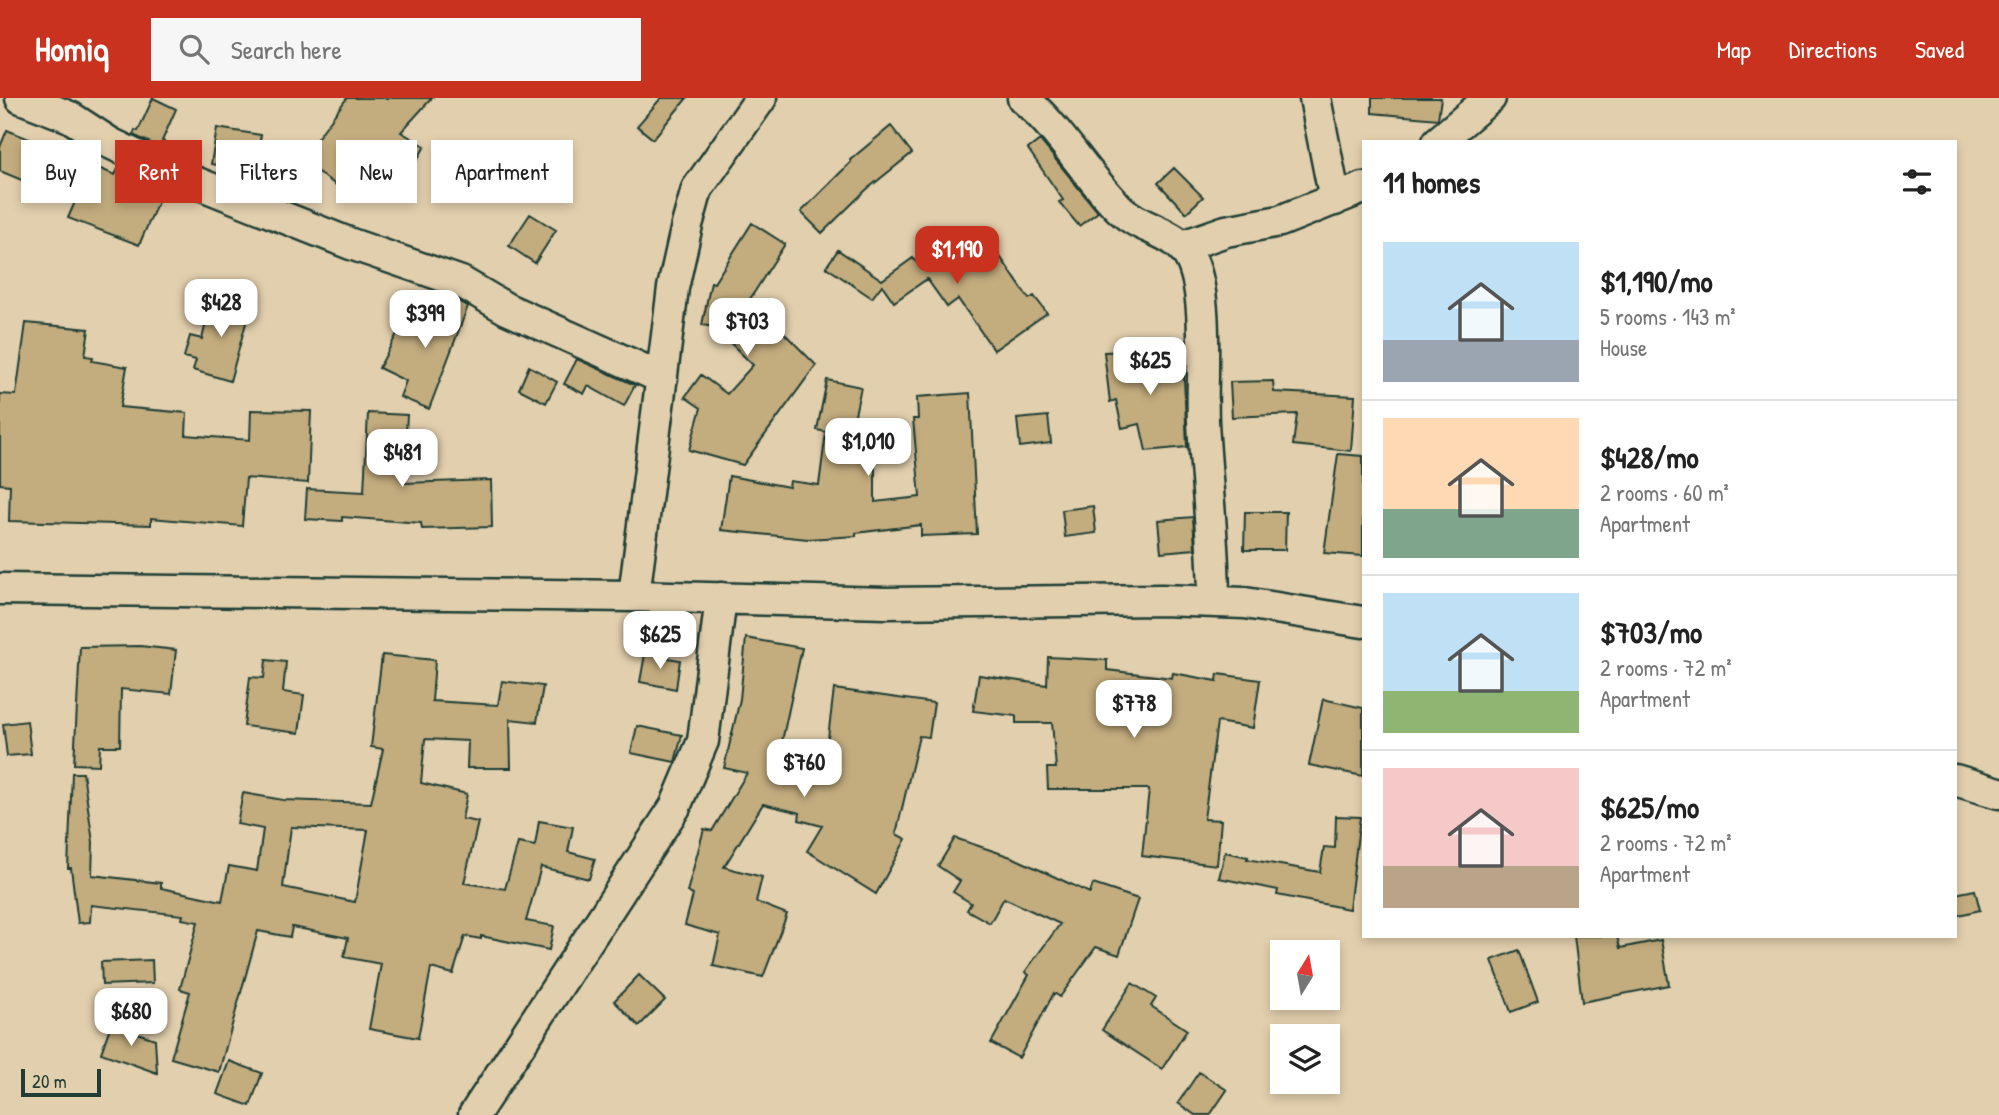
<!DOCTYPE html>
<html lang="en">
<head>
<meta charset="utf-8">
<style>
  :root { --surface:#fff; --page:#f6f6f6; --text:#222; --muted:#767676; --line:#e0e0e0; --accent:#c8321e }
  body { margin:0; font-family:"Patrick Hand",sans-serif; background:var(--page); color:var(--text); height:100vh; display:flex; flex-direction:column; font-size:26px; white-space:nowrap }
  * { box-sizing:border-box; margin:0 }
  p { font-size:23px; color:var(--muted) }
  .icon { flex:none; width:38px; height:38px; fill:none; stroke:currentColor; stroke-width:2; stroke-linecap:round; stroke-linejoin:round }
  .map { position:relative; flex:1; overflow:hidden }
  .panel { position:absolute; left:1362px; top:42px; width:595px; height:798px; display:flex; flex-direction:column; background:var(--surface); border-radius:0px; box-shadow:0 4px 10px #0003 }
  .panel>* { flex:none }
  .banner { position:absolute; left:21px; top:42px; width:665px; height:63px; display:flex; gap:14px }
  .needle { width:46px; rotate:11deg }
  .controls { position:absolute; left:1270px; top:842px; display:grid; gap:14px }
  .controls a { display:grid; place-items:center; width:70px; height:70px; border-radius:0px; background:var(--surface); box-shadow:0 4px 10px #0003; font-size:35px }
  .scale { position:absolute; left:21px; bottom:18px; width:80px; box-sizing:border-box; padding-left:7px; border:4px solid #1f3d34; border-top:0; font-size:19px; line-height:24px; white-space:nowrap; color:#1f3d34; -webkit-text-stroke:5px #e2cfad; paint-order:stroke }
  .price { position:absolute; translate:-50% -60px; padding:0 16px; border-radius:14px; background:#fff; color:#222; font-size:23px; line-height:46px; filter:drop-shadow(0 2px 4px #0008) }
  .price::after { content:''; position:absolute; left:50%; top:42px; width:21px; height:16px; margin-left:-10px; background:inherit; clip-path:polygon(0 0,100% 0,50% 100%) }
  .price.current { background:var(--accent); color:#fff }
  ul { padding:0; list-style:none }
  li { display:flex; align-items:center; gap:21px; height:175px; padding:0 21px }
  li+li { border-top:2px solid var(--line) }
  li span { display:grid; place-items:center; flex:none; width:196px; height:140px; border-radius:0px; color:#555 }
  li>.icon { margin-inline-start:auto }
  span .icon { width:84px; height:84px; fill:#fffc; stroke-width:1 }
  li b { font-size:30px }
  h2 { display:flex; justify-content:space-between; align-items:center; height:84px; padding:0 21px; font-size:30px }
  .pill { padding:0 24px; border-radius:0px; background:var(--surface); box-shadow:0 4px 10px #0003; font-size:24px; line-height:63px }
  .pill.current { background:var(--accent); color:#fff }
  header { display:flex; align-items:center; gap:42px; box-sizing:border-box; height:98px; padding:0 35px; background:var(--accent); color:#fff }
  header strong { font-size:33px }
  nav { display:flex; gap:38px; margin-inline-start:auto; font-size:24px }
  .search { width:490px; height:63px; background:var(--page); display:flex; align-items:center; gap:18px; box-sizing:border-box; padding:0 24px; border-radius:0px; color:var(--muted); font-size:26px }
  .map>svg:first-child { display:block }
  .building { fill:#c3ac7e; stroke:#1f3d34; stroke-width:2; fill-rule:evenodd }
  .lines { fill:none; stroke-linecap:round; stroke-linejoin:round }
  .street-casing { stroke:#1f3d34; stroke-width:35 }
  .street { stroke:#e2cfad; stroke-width:30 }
</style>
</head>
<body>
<header>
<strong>Homiq</strong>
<div class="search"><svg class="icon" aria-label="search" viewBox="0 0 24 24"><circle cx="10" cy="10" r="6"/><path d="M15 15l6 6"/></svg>Search here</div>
<nav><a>Map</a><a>Directions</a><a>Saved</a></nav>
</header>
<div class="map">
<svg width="1999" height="1017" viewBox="0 0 1999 1017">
  <rect width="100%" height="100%" fill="#e2cfad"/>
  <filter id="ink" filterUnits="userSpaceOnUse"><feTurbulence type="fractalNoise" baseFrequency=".0143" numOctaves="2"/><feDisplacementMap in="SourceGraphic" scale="14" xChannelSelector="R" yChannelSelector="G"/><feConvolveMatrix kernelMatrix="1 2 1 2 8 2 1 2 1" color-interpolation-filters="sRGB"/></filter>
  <g filter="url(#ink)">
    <path class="building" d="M153 0 176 11 162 43 169 46 166 52 133 37 135 32 138 33Z
      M347 0H432L401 34 425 48 408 78 368 56 343 92 301 62Z
      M661 0H687L653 41 637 28Z
      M1372 0H1441L1438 21 1372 15Z
      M891 28 912 55 866 92 822 135 801 114 851 64 850 62Z
      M217 30 261 37 254 73 211 66Z
      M7 32 39 45 24 83 0 73V49Z
      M1040 42 1098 114 1079 128 1059 104 1063 102 1028 51Z
      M91 67 115 77 119 69 153 85 150 92 161 97 139 147 68 120Z
      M1174 70 1203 99 1186 115 1158 85Z
      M530 116 556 132 535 165 509 148Z
      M752 125 785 146 750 201 816 267 743 367 689 352 701 310 685 299 701 277 727 296 753 267 714 229 702 227 711 184 714 185Z
      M952 135 968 155 988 141 1029 201 1034 198 1047 215 994 252 958 201 947 209 927 181 894 204 882 187 872 200 826 169 838 152 882 182 913 160 916 164Z
      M440 195 468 208 429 311 400 299 406 283 379 270 409 213 429 223Z
      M222 196 252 203 230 283 193 272 196 262 184 259 190 238 202 241 207 221 216 223Z
      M26 225 89 231 85 258 93 259 92 263 127 269 120 309 187 315 186 337 250 342 251 312 311 313 308 385 246 380 242 428 151 420V427L9 423 10 387 0 386V296L16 297Z
      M1130 253V259L1183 257 1187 349 1146 353 1140 326 1122 330 1116 302 1110 304 1104 254Z
      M577 261 635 287 624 308 588 288 584 296 564 286Z
      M529 268 557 284 546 305 519 291Z
      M827 282 861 289 854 321H875V404L920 399 913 321H918L917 299 970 295 977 436 921 438V427L856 435V438L808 441 721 432 729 378 789 389 790 383 819 387 826 334 817 332Z
      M1273 283 1274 294 1355 298 1351 353 1293 347 1297 316 1232 319 1230 284Z
      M368 315 407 317 403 385 491 382 492 429 422 431 421 425 342 419V423L305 421 307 391 364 394Z
      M1048 318 1051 345 1020 349 1017 321Z
      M1338 356 1363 358V458L1324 455Z
      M1093 408 1096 435 1065 439 1062 412Z
      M1245 414H1286L1285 452H1244Z
      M1193 419 1195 451 1161 454 1158 422Z
      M746 540 802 550 778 662 824 672 834 591 934 605 929 639 919 638 896 736 906 741 876 796 807 753 822 728 799 722 800 715 763 706 724 769 762 779 756 804 787 816 763 879 713 868 720 837 685 827 693 797 687 794 704 731 712 733 747 675 724 670 740 601Z
      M140 548 176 552 171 596 121 591 120 648H100L99 667 74 666 80 549Z
      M645 556 680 562 676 591 640 584Z
      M382 557 435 562 432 603 498 607 502 583 543 588 537 624 510 621 511 670H467L468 643 425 641 421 685 467 696 462 721 478 724 464 785 505 791 518 745 535 748 539 723 573 729 568 754 595 761 589 781 541 769 526 823 554 828 549 852 481 838V841L465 838 453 876 431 870 418 940 369 931 381 866 344 859 348 840 292 829 290 839 258 833 219 974 171 960 190 894 180 891 198 824 182 821 183 817 91 807 90 824 78 825 71 770H68L72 675H83L93 744 92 777 161 785V790L222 803 229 768 257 773 263 731 237 726 243 695 283 702 371 705 383 651 371 649ZM291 729 368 732 355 804 283 789Z
      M1048 559 1107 562V572L1172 580 1173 575 1217 583 1218 576 1260 582 1253 630 1217 624 1204 721 1221 722 1217 767 1142 758 1149 691H1048L1047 670H1056L1052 625H1016V618L973 613 979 577 1047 587Z
      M266 562 286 564 283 594 304 597 299 635 244 628 250 579 264 580Z
      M1323 601 1363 610V678L1309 667Z
      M27 623 31 656 7 658 3 626Z
      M637 628 682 637 675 664 631 655Z
      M1336 718 1360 719 1349 811 1277 797 1278 792 1219 780 1225 754 1248 759 1247 761 1320 774 1324 749 1335 750Z
      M955 740 1014 760 1090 795 1093 786 1138 801 1119 857 1096 849 1060 899 1054 895 1019 960 991 945 1029 877 1025 874 1060 826 1004 800 990 825 967 812 971 805 953 794 960 783 938 768Z
      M1975 792 1980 812 1955 818V796Z
      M1574 838H1617L1620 850 1661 842 1669 887 1582 904Z
      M1519 852 1538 904 1511 914 1492 862Z
      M152 862 153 885 102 887 101 864Z
      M639 877 665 902 639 928 614 903Z
      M1132 885 1156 900 1151 908 1187 932 1162 971 1102 932Z
      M111 926 155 941 157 975 101 955Z
      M229 963 262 975 250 1008 217 996Z
      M1199 974 1227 992 1210 1017H1195L1178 1005Z"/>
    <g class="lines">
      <defs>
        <path id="street" d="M21 0 70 19 110 45 177 77 351 146 461 184 507 211 662 280
          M1023 0C1061 32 1085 77 1121 112 1144 134 1178 132 1192 164 1209 202 1201 280 1203 323 1206 383 1214 443 1214 504
          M1315 0 1335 102
          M1438 44 1490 0
          M1183 148 1226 133 1280 123 1363 90
          M0 491 634 498 885 505 1161 502 1245 505 1363 524
          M634 498 673 190 687 127 697 91 761 0
          M1955 682 1999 695
          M474 1017 675 709 703 643 721 500"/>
      </defs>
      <use href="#street" class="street-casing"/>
      <use href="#street" class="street"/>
    </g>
  </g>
</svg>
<div class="controls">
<a><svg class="needle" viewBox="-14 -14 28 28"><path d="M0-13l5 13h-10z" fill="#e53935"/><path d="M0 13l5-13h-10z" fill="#767676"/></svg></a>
<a><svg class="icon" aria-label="layers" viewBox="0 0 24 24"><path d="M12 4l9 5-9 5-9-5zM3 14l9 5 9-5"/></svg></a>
</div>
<div class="scale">20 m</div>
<b class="price current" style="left:957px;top:188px">$1,190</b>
<b class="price" style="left:221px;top:241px">$428</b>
<b class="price" style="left:425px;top:252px">$399</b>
<b class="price" style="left:747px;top:260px">$703</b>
<b class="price" style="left:1150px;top:299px">$625</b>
<b class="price" style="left:868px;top:380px">$1,010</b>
<b class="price" style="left:402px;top:391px">$481</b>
<b class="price" style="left:660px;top:573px">$625</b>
<b class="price" style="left:1134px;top:642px">$778</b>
<b class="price" style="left:804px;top:701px">$760</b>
<b class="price" style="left:131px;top:950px">$680</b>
<div class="banner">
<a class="pill">Buy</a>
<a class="pill current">Rent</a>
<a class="pill">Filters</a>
<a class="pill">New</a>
<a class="pill">Apartment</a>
</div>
<section class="panel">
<h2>11 homes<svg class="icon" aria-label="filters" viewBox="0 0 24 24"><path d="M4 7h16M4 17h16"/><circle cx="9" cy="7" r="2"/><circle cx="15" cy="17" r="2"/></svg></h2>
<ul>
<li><span style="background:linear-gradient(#bfe0f5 70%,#9aa5b1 0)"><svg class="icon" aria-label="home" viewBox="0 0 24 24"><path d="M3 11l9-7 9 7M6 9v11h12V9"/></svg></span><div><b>$1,190/mo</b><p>5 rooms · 143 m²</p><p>House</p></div></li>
<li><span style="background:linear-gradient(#ffd9b3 65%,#7fa58c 0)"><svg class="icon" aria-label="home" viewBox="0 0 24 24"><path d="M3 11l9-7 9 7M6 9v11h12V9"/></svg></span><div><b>$428/mo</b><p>2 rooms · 60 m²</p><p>Apartment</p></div></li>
<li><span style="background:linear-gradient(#bfe0f5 70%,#8fb573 0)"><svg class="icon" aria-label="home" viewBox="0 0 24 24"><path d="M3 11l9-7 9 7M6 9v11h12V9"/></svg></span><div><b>$703/mo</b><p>2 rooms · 72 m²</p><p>Apartment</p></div></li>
<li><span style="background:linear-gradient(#f6c9c9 70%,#b9a48a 0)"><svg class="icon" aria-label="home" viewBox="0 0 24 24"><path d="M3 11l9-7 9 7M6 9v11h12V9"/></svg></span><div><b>$625/mo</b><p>2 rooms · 72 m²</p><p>Apartment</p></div></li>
</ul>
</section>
</div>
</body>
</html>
